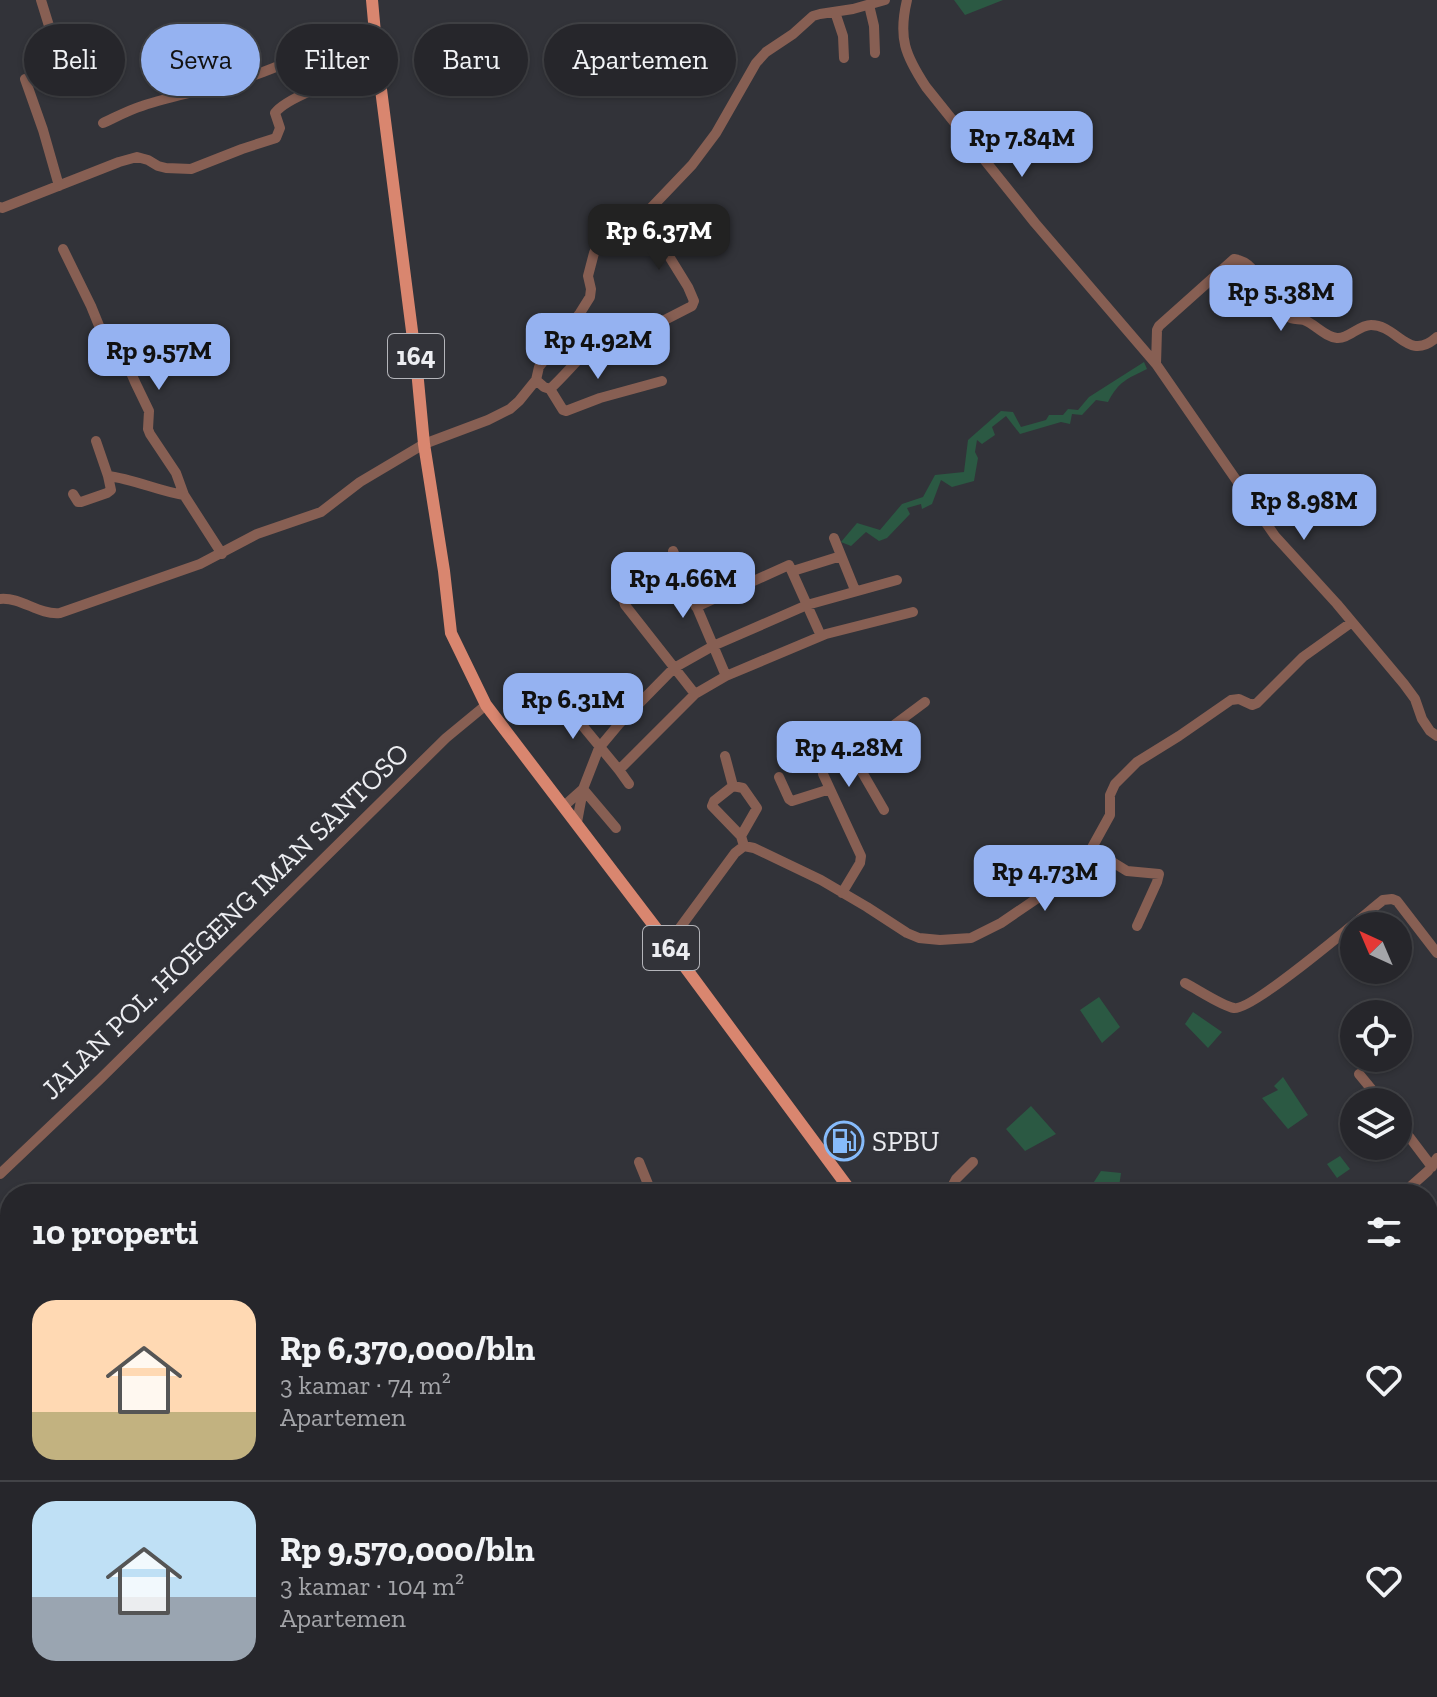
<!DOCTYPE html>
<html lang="id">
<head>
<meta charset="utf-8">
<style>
  :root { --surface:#26262b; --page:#323237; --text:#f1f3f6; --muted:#a4a5a9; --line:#424347; --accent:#95b2f1 }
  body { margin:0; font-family:"Zilla Slab",serif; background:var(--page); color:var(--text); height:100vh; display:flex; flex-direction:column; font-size:30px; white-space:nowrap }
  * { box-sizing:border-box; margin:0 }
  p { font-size:26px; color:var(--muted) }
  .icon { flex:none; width:44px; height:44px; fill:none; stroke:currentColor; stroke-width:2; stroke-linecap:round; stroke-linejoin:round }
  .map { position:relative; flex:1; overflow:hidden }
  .drawer { position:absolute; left:0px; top:1184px; width:1438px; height:514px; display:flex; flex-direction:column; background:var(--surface); border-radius:32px 32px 0 0; box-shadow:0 2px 6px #0004,0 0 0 2px var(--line) }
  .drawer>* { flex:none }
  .guide { position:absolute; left:24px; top:24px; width:800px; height:72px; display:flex; gap:16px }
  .needle { width:52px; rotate:316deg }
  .controls { position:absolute; left:1340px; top:912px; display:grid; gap:16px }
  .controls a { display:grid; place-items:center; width:72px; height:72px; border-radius:50%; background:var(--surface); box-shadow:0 2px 6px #0004,0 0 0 2px var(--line); font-size:40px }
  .price { position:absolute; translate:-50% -68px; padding:0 18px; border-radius:16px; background:var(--accent); color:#111; font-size:26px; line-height:52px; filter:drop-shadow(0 2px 4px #0008) }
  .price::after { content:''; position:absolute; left:50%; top:48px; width:24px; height:18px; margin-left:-12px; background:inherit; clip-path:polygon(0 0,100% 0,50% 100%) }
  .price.on { background:#222; color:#fff }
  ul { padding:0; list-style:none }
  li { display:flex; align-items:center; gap:24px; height:200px; padding:0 32px }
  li+li { border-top:2px solid var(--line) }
  li span { display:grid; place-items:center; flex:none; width:224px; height:160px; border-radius:24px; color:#555 }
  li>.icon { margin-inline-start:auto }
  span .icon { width:96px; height:96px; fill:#fffc; stroke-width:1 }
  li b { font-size:34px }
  h2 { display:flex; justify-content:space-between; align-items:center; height:96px; padding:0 32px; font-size:34px }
  .tag { padding:0 28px; border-radius:36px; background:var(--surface); box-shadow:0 2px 6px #0004,0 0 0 2px var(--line); font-size:28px; line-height:72px }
  .tag.on { background:var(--accent); color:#111 }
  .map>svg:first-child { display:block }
  .green { fill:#2b5943 }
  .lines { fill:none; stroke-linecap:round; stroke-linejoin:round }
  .minor { stroke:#875f53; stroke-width:10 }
  .major { stroke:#d9866f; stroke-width:12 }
  .labels { text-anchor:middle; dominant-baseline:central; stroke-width:7; stroke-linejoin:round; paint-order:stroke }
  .shield { fill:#323339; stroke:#b4b5ba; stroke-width:2 }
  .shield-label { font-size:26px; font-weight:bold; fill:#ecedf1 }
  .street-label { font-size:28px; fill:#ecedf1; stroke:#323339 }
  .poi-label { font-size:28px; fill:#ecedf1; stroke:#323339; text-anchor:start }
</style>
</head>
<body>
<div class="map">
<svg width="1437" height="1697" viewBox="0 0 1437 1697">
  <rect width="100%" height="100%" fill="#323339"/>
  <path class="green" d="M954 0H1003L965 15Z
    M1144 362 1147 369C1127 379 1119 381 1108 402L1096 400 1082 415 1072 414 1070 424 1061 422 1020 434 1006 416 992 427 995 435 982 444 977 440 975 452 978 458 974 481 952 487 941 480 932 504 922 509 921 504 907 508 910 514 887 538 879 541 866 532 851 546 841 542 857 523 880 530 902 504 923 497 935 475 964 472 968 440 1001 411 1013 412 1021 427 1046 420 1049 415H1063L1068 409 1078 410 1089 397Z
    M1099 997 1120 1027 1102 1043 1080 1010Z
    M1193 1012 1222 1032 1208 1048 1185 1024Z
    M1283 1077 1308 1115 1288 1129 1262 1098 1278 1090 1274 1086Z
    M1031 1106 1056 1134 1025 1151 1006 1129Z
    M1340 1156 1350 1169 1337 1178 1327 1164Z
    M1101 1171 1121 1173 1118 1194H1091L1088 1191Z"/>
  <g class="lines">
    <path class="minor" d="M41 0 54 42
      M907 0C898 38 905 55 926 87L1035 223 1156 364 1275 536 1337 604 1404 684 1415 699 1422 719 1430 731 1437 736
      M869 5 874 26 875 53
      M835 12 843 36 844 58
      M25 79 43 130 59 186
      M103 123C116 117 129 110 142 106 177 94 214 89 249 77 292 63 331 41 374 28
      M0 207 2 208 119 162 137 157 148 160 158 166 166 168 191 169 242 149 276 138 280 128 275 113C288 95 354 75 378 66
      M643 214 688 287 694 301 692 306 655 325
      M63 249 91 306 102 333 108 340 115 342 119 345 135 382 149 411 148 429 150 434 176 473 184 495 222 554
      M1156 364 1157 330 1159 326 1234 259C1253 262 1258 278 1267 293 1271 301 1280 310 1287 316 1293 321 1298 318 1304 320 1315 324 1325 337 1337 338 1348 339 1359 325 1371 325 1398 325 1408 363 1437 337
      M536 380 544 387 550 389 563 410 566 411 600 398 662 381
      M550 389C574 367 593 337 624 326
      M96 441 108 476
      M73 494 78 502H81L107 493 111 490 108 476C134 479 158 491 184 495
      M834 538 855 590
      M673 551 726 676
      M680 567 628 591 623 599 625 605 695 694
      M793 571 841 556
      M0 599C22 597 38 615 60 613L200 564 257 534 321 512 360 482 424 444 488 420 510 409 519 401 536 380 539 367 580 313 590 297 591 289 588 276 594 253 597 246 621 226 650 209 692 165 716 133 756 63 766 52 793 34 813 16 820 14 853 9 885 0
      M696 607 789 565 821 636
      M572 713 619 770 695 694 726 676 826 634 913 612
      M851 753 884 810
      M725 756 733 786
      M619 770 629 784
      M779 777 789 799 792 801 830 789
      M583 789 616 828
      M564 806 583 789 599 748 619 724 674 668 713 646 807 605 897 580
      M577 822 583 790
      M741 836 757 808 743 788 733 786 714 801 712 806 741 836 744 846
      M1079 871 1101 860H1109L1127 871 1159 874 1157 882 1137 926
      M842 893 860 863 861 856 823 774V770L878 737 925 702
      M668 944 735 853 744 846 754 848 821 880 867 907 907 933 919 938 940 940 971 938 1001 923 1070 876 1089 853 1110 815V795L1115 784 1137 762 1179 736 1231 700 1239 699 1252 705 1257 703 1303 657 1352 622
      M1185 983C1197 989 1222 1006 1234 1008 1251 1012 1363 916 1383 900L1392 899 1397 901 1437 953
      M1359 1074 1382 1102
      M1398 1122 1432 1167
      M639 1162 652 1194
      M0 1174 100 1079 446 738 486 705
      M948 1194 956 1179 973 1162
      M1402 1194 1428 1171 1437 1158
      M1432 1287 1437 1283
      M0 1299 10 1314
      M0 1327 10 1321
      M1428 1388 1437 1384
      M1428 1462 1437 1453
      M0 1493 10 1500
      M1428 1599 1437 1614
      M187 1688 189 1697
      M950 1697 954 1688"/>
    <path class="major" d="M372 0 378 66 417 370 424 444 444 571 451 633 486 705 668 944 853 1194
      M1218 1688 1225 1697"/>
  </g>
  <defs>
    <symbol id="fuel-ring" viewBox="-11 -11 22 22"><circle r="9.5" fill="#323339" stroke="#86bbfb" stroke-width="1.5"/><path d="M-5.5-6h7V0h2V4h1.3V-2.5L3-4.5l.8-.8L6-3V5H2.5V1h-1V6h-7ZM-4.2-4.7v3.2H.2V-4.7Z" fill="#86bbfb"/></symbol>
  </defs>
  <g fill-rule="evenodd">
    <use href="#fuel-ring" x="822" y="1119" width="44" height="44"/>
  </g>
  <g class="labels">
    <g class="shield">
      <rect x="388" y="334" width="56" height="44" rx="6"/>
      <rect x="643" y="926" width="56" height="44" rx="6"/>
    </g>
    <g class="shield-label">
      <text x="416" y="356">164</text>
      <text x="671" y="948">164</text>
    </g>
    <g class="street-label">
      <text transform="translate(225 921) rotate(-44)">JALAN POL. HOEGENG IMAN SANTOSO</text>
    </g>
    <g class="poi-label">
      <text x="872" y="1141">SPBU</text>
    </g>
  </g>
</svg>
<div class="controls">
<a><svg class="needle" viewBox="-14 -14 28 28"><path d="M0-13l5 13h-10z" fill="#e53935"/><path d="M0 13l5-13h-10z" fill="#a4a5a9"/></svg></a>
<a><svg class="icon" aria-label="locate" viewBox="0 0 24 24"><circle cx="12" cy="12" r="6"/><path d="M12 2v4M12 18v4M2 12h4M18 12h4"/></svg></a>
<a><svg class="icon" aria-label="layers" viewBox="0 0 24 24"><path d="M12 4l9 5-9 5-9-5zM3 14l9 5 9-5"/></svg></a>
</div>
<b class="price" style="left:1022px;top:179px">Rp 7.84M</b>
<b class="price on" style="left:659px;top:272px">Rp 6.37M</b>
<b class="price" style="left:1281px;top:333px">Rp 5.38M</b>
<b class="price" style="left:598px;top:381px">Rp 4.92M</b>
<b class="price" style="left:159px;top:392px">Rp 9.57M</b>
<b class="price" style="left:1304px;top:542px">Rp 8.98M</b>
<b class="price" style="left:683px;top:620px">Rp 4.66M</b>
<b class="price" style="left:573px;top:741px">Rp 6.31M</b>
<b class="price" style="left:849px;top:789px">Rp 4.28M</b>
<b class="price" style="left:1045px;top:913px">Rp 4.73M</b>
<div class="guide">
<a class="tag">Beli</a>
<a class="tag on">Sewa</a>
<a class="tag">Filter</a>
<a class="tag">Baru</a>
<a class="tag">Apartemen</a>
</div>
<section class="drawer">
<h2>10 properti<svg class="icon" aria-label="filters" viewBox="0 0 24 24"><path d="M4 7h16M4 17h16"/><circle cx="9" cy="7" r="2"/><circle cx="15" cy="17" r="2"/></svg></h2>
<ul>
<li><span style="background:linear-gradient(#ffd9b3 70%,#c2b280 0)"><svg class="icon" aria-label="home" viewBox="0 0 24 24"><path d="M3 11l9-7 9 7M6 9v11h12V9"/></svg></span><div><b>Rp 6,370,000/bln</b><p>3 kamar · 74 m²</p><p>Apartemen</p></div><svg class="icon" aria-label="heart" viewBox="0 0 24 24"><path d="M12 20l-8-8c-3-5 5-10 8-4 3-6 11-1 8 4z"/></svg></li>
<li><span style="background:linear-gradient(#bfe0f5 60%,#9aa5b1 0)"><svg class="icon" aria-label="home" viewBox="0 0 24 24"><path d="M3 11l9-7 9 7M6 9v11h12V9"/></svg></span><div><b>Rp 9,570,000/bln</b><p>3 kamar · 104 m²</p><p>Apartemen</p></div><svg class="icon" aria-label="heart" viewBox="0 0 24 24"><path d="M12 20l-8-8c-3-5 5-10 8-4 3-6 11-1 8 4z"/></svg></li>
</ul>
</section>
</div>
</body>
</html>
